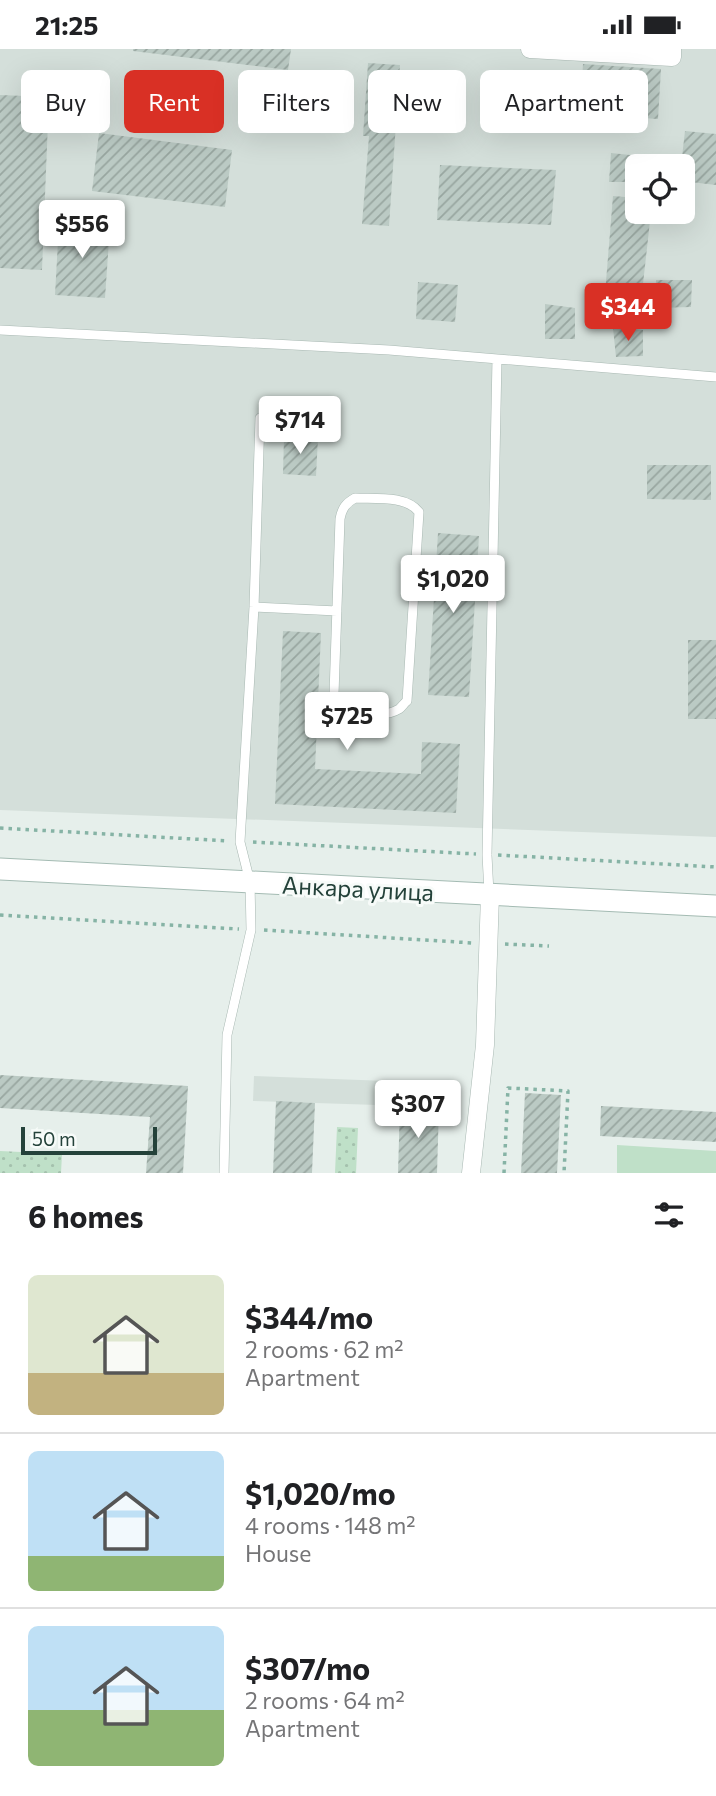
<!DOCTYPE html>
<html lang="en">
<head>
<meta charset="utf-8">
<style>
  :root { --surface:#fff; --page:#f6f6f6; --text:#202124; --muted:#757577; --line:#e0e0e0; --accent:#d93025 }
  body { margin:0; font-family:Commissioner,sans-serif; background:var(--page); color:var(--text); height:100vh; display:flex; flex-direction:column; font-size:26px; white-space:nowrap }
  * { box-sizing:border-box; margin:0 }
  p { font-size:23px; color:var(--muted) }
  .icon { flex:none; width:38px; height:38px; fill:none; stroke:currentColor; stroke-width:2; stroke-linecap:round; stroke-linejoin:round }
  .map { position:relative; height:1124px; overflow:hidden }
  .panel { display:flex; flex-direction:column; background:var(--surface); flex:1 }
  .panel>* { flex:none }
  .guide { position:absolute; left:21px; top:21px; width:676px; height:63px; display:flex; gap:14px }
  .tools { position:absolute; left:625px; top:105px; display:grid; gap:14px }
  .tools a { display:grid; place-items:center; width:70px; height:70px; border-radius:10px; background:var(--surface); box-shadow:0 7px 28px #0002; font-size:35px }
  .scale { position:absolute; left:21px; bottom:18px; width:136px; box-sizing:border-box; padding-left:7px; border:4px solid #24423a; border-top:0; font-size:19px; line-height:24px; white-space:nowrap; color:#24423a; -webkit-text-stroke:5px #f7fbf9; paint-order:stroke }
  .price { position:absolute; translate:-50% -60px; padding:0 16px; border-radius:7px; background:#fff; color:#222; font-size:23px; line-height:46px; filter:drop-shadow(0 2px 4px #0008) }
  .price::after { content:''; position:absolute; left:50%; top:42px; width:21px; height:16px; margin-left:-10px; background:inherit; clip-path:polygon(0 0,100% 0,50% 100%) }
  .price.current { background:var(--accent); color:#fff }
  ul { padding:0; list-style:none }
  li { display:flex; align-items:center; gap:21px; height:175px; padding:0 28px }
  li+li { border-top:2px solid var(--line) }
  li span { display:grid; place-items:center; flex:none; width:196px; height:140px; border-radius:10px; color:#555 }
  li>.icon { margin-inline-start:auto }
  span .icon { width:84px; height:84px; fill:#fffc; stroke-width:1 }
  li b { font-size:30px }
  h2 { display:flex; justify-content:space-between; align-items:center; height:84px; padding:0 28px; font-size:30px }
  .chip { padding:0 24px; border-radius:10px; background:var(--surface); box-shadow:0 7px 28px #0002; font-size:24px; line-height:63px }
  .chip.current { background:var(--accent); color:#fff }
  .status { display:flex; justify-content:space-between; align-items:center; height:49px; padding:0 35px; background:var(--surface); direction:ltr }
  .status svg { height:19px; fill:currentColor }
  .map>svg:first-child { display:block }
  .built { fill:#d4dfda; fill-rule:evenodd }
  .grass { fill:#bfe0c8 }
  .park { fill:url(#park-dots) }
  .building { fill:url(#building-hatch) }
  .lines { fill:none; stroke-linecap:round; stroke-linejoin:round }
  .service-casing { stroke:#a8b8b2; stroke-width:10 }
  .minor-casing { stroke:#a8b8b2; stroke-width:19 }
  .secondary-casing { stroke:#a4bbb3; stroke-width:23 }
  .path { stroke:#86b3a5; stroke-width:3.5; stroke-dasharray:3.5 5; stroke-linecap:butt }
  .service { stroke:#fff; stroke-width:9 }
  .minor { stroke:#fff; stroke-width:18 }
  .secondary { stroke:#fff; stroke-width:21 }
  .labels { text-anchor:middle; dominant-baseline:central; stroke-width:6; stroke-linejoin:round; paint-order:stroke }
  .street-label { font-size:24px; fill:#24423a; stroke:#f7fbf9 }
</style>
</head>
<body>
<div class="status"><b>21:25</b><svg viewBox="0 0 49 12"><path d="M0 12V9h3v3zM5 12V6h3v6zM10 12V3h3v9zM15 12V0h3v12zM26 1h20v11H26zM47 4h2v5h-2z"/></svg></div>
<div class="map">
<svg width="716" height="1124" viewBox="0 0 716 1124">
  <defs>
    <pattern id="park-dots" width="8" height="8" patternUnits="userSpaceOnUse" patternTransform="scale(1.75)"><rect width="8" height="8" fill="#bfe0c8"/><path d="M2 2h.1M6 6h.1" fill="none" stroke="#a4c1ad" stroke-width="1.8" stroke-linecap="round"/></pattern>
    <pattern id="building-hatch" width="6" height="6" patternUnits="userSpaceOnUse" patternTransform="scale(1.75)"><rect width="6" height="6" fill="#bbcac4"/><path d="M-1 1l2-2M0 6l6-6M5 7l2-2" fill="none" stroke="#98a6a0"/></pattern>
  </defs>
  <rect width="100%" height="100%" fill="#e6efeb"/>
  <path class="built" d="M0 0H716V788L0 761ZM637 117H682V163H637Z
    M254 1027 440 1034 439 1058 253 1052Z"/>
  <path class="grass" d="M617 1096 716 1102V1124H617Z"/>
  <path class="park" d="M337 1078 358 1079 356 1124H335Z
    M0 1102 62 1105 61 1124H0Z"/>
  <path class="building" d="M133 0H291L288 21 133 2Z
    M368 14 400 16 389 177 362 175 369 87H363Z
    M583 15 661 20 658 70 580 65Z
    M0 46 49 48 42 221 0 219Z
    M685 82 716 85V136L682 132V117H681Z
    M99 84 232 101 225 158 92 142Z
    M611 104 649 108V117H637V133H609Z
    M440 116 556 121 551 176 437 171Z
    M613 147 637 149V163H651L640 262 604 257Z
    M59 174 110 177 105 249 55 246Z
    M656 231H692L691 258 655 259Z
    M418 233 458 236 455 273 416 270Z
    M545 255 575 259V290H545Z
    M613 279 643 281V307L616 308Z
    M284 388 318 389 316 427 283 425Z
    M647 416H711V451L647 450Z
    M438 484 479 487 469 648 428 646Z
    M283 582 321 584 315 720 421 725 422 693 460 695 456 764 275 755Z
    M688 591H716V670H688Z
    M0 1026 188 1037 183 1124H146L150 1068 0 1059Z
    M525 1044 561 1046 557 1124H521Z
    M276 1052 315 1054 312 1124H273Z
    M400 1057 439 1058 437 1124H398Z
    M601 1057 716 1063V1093L600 1087Z"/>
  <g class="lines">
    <defs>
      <path id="service" d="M0 281 389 301 716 328
        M355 449C375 450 406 446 419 463L407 652C404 654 402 658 399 660 383 670 353 664 338 656L334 645 340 470C342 459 346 454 355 449Z
        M254 558 337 562
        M489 844 487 806 497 310
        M224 1124 227 986 251 881 250 833 240 793 254 558 260 369"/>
      <path id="minor" d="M530 0 672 8V0
        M471 1124 485 996 490 846"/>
      <path id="secondary" d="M0 820 716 857"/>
    </defs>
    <use href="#service" class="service-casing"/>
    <use href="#minor" class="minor-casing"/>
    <use href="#secondary" class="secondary-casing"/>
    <path class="path" d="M0 779 228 792
      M253 793 476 805
      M498 806 716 818
      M0 866 239 880
      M264 881 473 894
      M505 895 549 897
      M504 1124 508 1039 568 1042 564 1124"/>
    <use href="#service" class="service"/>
    <use href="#minor" class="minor"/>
    <use href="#secondary" class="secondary"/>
  </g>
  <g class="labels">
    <g class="street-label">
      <text transform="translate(358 839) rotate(3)">Анкара улица</text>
    </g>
  </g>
</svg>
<div class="tools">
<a><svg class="icon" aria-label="locate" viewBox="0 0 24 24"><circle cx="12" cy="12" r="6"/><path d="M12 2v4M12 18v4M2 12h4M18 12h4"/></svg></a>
</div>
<div class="scale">50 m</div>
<b class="price" style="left:82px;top:211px">$556</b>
<b class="price current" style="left:628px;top:294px">$344</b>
<b class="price" style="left:300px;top:407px">$714</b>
<b class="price" style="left:453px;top:566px">$1,020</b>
<b class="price" style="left:347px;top:703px">$725</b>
<b class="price" style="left:418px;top:1091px">$307</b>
<div class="guide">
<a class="chip">Buy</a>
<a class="chip current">Rent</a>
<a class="chip">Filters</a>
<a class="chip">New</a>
<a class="chip">Apartment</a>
</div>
</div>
<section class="panel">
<h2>6 homes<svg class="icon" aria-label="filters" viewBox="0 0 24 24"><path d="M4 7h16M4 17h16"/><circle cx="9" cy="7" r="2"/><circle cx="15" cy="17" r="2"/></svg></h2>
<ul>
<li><span style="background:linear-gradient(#dfe7d0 70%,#c2b280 0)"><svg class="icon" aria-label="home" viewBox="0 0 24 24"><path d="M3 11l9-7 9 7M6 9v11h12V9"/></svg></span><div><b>$344/mo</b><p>2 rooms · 62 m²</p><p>Apartment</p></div></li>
<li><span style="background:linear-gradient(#bfe0f5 75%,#8fb573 0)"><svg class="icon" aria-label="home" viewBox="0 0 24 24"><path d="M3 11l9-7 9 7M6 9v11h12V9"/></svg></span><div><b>$1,020/mo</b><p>4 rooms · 148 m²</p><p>House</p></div></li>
<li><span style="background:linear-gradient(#bfe0f5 60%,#8fb573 0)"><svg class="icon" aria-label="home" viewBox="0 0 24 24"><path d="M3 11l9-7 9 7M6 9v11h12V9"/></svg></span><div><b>$307/mo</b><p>2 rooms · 64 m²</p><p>Apartment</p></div></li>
</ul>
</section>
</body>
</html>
